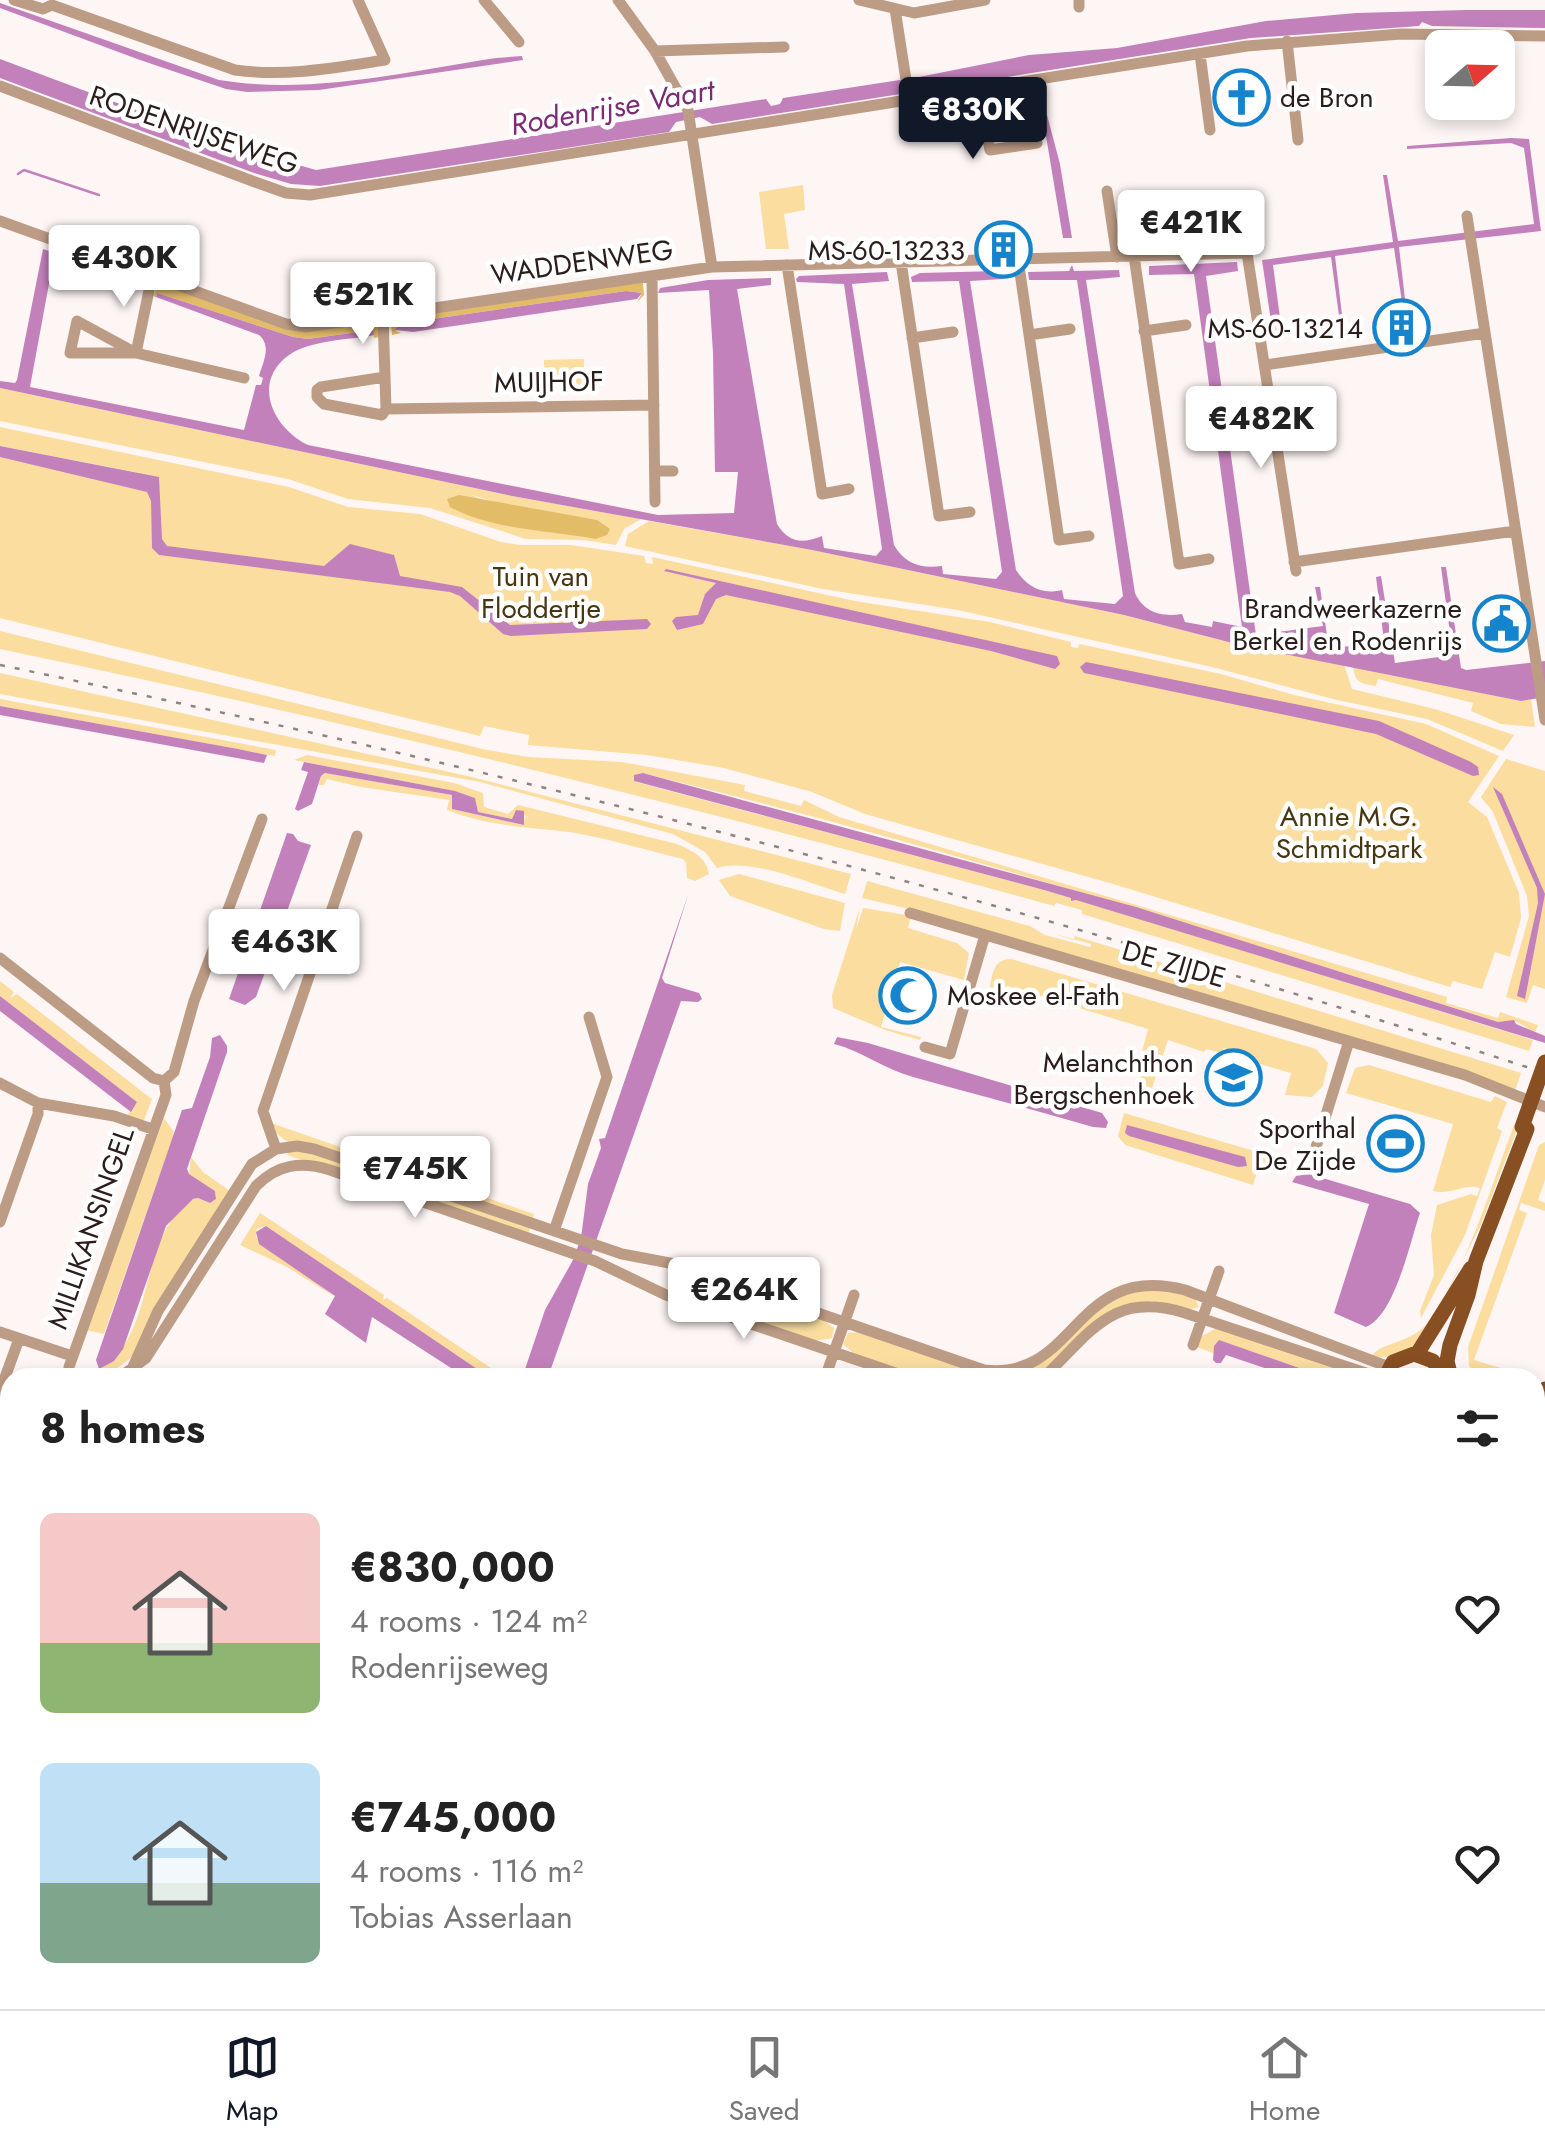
<!DOCTYPE html>
<html lang="en">
<head>
<meta charset="utf-8">
<style>
  :root { --surface:#fff; --page:#f6f6f6; --text:#222; --muted:#767676; --line:#e0e0e0; --accent:#111827 }
  body { margin:0; font-family:Jost,sans-serif; background:var(--page); color:var(--text); height:100vh; display:flex; flex-direction:column; font-size:38px; white-space:nowrap }
  * { box-sizing:border-box; margin:0 }
  p { font-size:32px; color:var(--muted) }
  .icon { flex:none; width:55px; height:55px; fill:none; stroke:currentColor; stroke-width:2; stroke-linecap:round; stroke-linejoin:round }
  .map { position:relative; flex:1; overflow:hidden }
  .details { position:absolute; left:0px; top:1368px; width:1545px; height:642px; display:flex; flex-direction:column; background:var(--surface); border-radius:30px 30px 0 0; box-shadow:0 5px 15px #0003 }
  .details>* { flex:none }
  .needle { width:65px; rotate:70deg }
  .tools { position:absolute; left:1425px; top:30px; display:grid; gap:20px }
  .tools a { display:grid; place-items:center; width:90px; height:90px; border-radius:15px; background:var(--surface); box-shadow:0 5px 15px #0003; font-size:50px }
  .price { position:absolute; translate:-50% -85px; padding:0 22px; border-radius:10px; background:#fff; color:#222; font-size:32px; line-height:65px; filter:drop-shadow(0 2px 5px #0008) }
  .price::after { content:''; position:absolute; left:50%; top:60px; width:30px; height:22px; margin-left:-15px; background:inherit; clip-path:polygon(0 0,100% 0,50% 100%) }
  .price.on { background:var(--accent); color:#fff }
  ul { padding:0; list-style:none }
  li { display:flex; align-items:center; gap:30px; height:250px; padding:0 40px }
  li span { display:grid; place-items:center; flex:none; width:280px; height:200px; border-radius:15px; color:#555 }
  li>.icon { margin-inline-start:auto }
  span .icon { width:120px; height:120px; fill:#fffc; stroke-width:1 }
  li b { font-size:42px }
  h2 { display:flex; justify-content:space-between; align-items:center; height:120px; padding:0 40px; font-size:42px }
  .tabs { display:flex; justify-content:space-around; align-items:center; height:140px; border-top:2px solid var(--line); background:var(--surface); font-size:28px; color:var(--muted) }
  .tabs a { display:grid; justify-items:center; gap:5px }
  .tabs .on { color:var(--accent) }
  .map>svg:first-child { display:block }
  .green { fill:#fadd9f; fill-rule:evenodd }
  .forest { fill:#e3bc68 }
  .water { fill:#c381bb }
  .lines { fill:none; stroke-linecap:round; stroke-linejoin:round }
  .stream { stroke:#c381bb; stroke-width:2.5 }
  .minor { stroke:#bd9c85; stroke-width:11 }
  .major { stroke:#874f22; stroke-width:15 }
  .rail { stroke:#8f8483; stroke-width:2.5; stroke-dasharray:5 10; stroke-linecap:butt }
  .major-bridge { stroke:#874f22; stroke-width:15 }
  .labels { text-anchor:middle; dominant-baseline:central; stroke-width:9; stroke-linejoin:round; paint-order:stroke }
  .poi-label { font-size:28px; fill:#2b1d1b; stroke:#fff; text-anchor:end }
  .street-label { font-size:28px; fill:#2b1d1b; stroke:#fff }
  .park-label { font-size:28px; fill:#463611; stroke:#fff }
  .water-label { font-size:30px; font-style:italic; fill:#7b2c75; stroke:#fff }
</style>
</head>
<body>
<div class="map">
<svg width="1545" height="2009" viewBox="0 0 1545 2009">
  <rect width="100%" height="100%" fill="#fef6f5"/>
  <path class="green" d="M803 185 805 210 784 214 789 249H766L759 192Z
    M584 359V385H544V360Z
    M0 388 512 496 641 519 624 529 616 545 584 540 526 539 430 508 348 499 288 479 0 421ZM472 495 505 505 597 520 595 539 553 531Z
    M0 427 289 487 348 507 420 514 501 542 520 545H571L644 556 646 563 653 564 652 557 855 601 990 622 1071 642V647L1078 648 1079 644 1221 674 1294 695 1426 724 1499 756 1468 802 1487 817 1519 893 1521 918 1510 957 1495 952 1482 989 1453 981 1450 987 1113 884 865 814 812 792 724 768 647 755 528 745 529 735 484 726 480 736 0 618V449L151 475 0 446Z
    M649 521 812 550 1124 615 1244 646 1344 664 1352 689 1435 709 1514 735 1503 751 1427 719 1337 700 1212 667 958 610 823 589 625 546 628 534Z
    M0 631 487 750 529 757 622 762 745 785 744 791 801 806 804 800 839 817 1447 997 1446 1003 1498 1018 1500 1012 1538 1025 1535 1032 1515 1021 1498 1022C1215 931 932 844 643 773L633 778 636 782 1044 890 1072 898 1071 902 1076 899 1533 1040 1529 1051 1082 914V910L1056 903 1054 906C705 809 355 723 0 649Z
    M1353 666 1521 701 1531 699 1535 727 1501 724 1471 711 1473 703 1378 679 1376 686C1360 683 1355 683 1353 666Z
    M0 673 472 777 851 874 845 894C811 884 750 857 717 868L705 852 673 834 480 782 0 694Z
    M0 699 276 750 275 756 0 706Z
    M307 755 454 783 483 793 484 807 508 814 518 805 677 844C692 851 706 856 709 874L695 881 687 878 686 863 683 859C645 850 607 838 569 832 527 827 487 826 447 810L449 800 361 787 327 779 324 785H319L321 776 327 773 452 795V809L523 825 526 816 516 811 512 819 478 812 475 798 454 791 294 760Z
    M1506 759 1545 771V989L1533 985 1527 1003 1506 997 1529 916 1527 896 1493 812 1481 797Z
    M739 874 845 903 840 931 824 929 730 896 719 880Z
    M867 881 1030 926 1045 935 1090 947 1091 944 1051 933 1073 940 1075 936 1521 1073 1515 1091 931 914 862 898Z
    M860 907 856 930 863 908 906 915 911 917 908 928 957 943 969 953 964 980 900 962 881 1027 921 1037 920 1040 885 1030 833 1008 832 995Z
    M1011 959 1316 1049 1328 1063 1323 1086 1312 1097 1285 1095 1291 1073 1243 1059 1244 1054 1224 1048 1221 1053 1206 1049 1204 1052 1168 1040 1152 1088 1139 1084 1141 1077 1136 1075 1148 1029 1007 986 998 997 988 995C993 979 990 959 1011 959Z
    M0 981 14 992 10 998 17 994 149 1097 152 1099 143 1123 126 1117 137 1102 0 996Z
    M1369 1065 1491 1102 1495 1096 1507 1102 1497 1128 1502 1131 1465 1235 1421 1318 1420 1311 1434 1275 1431 1235 1437 1205 1471 1194 1477 1196 1480 1188C1465 1183 1450 1196 1433 1191L1453 1124 1346 1093 1355 1068Z
    M1124 1113 1268 1155 1267 1160 1275 1162 1277 1158 1288 1161 1285 1171 1260 1163 1253 1185 1125 1145 1118 1136Z
    M164 1118 174 1132 173 1137 104 1334 86 1330Z
    M271 1123 534 1214 532 1221 286 1141 276 1133Z
    M1514 1125 1518 1127 1480 1227 1423 1338C1410 1351 1389 1360 1371 1357 1381 1341 1413 1344 1429 1321 1466 1271 1492 1184 1514 1125Z
    M1545 1142V1180L1538 1200 1545 1203V1211L1521 1203 1519 1210 1527 1213 1474 1360 1531 1377H1478L1469 1366 1468 1347 1539 1145Z
    M303 1150 531 1226 528 1235 287 1155 289 1151Z
    M191 1157 203 1172 230 1191 131 1358 105 1377 99 1369C159 1334 135 1237 193 1199L198 1198 210 1203 216 1199 215 1191 189 1174Z
    M260 1213 384 1295 383 1300 387 1298 494 1370 496 1377H489L266 1226 257 1229 256 1237 335 1297 287 1267 240 1245Z
    M712 1280 821 1318 834 1328 832 1338 814 1341 704 1304 705 1300 702 1298 707 1283 710 1284Z
    M1165 1289 1195 1299 1199 1307 1188 1310 1151 1301 1126 1305 1038 1377H919L857 1356 843 1344 848 1333 863 1332 978 1372 1020 1371 1123 1292Z
    M1215 1329 1225 1330 1355 1375 1325 1377 1219 1340 1213 1353 1197 1347 1202 1336Z"/>
  <path class="forest" d="M639 282 643 283 644 295 637 302 642 293 626 291 412 322 399 325 396 331 401 333 392 335 391 320 394 318Z
    M165 284 289 329 374 322 378 325 381 337 374 338 373 330 308 339 293 337 157 293 156 297 153 296 158 285Z
    M459 495 597 520 610 529 607 535 595 539C547 530 493 530 450 507L447 499Z"/>
  <path class="water" d="M0 3 219 80C312 95 404 72 496 58L522 56 523 60 319 90 247 92 226 89 140 60 0 8Z
    M1465 10H1545V28L1432 26 1422 22 1419 26 1251 38 712 124 700 117 676 122 669 132 320 186 291 184 254 173 0 78V59L235 147 316 170 766 99 771 106 780 104 783 98 919 77 1029 55 1117 48 1266 21 1356 13Z
    M1047 115 1060 164 1072 238H1063L1044 124V116Z
    M1511 138 1529 139 1541 231 1399 247 1407 316H1404L1394 248 1335 256 1343 323H1340L1331 257 1273 265 1282 333 1273 335 1262 260 1393 242 1383 175H1387L1398 241 1534 224 1524 148 1511 143 1407 149V146Z
    M43 249 140 283 138 290 53 262 30 387 244 430 256 385H261L263 378 259 376C263 362 272 346 259 335L156 297 157 293 293 337 308 339 373 330 374 335C349 340 310 340 289 355 251 382 273 428 308 445L658 515 734 513 738 472H715L713 353 709 290 658 293 660 288 708 280 771 278V285L737 289 777 524C789 543 802 544 822 536L824 548 876 556 882 549 844 284 797 282 796 279 799 276 887 272 889 281 852 284 894 545C905 564 921 569 942 566L943 574 996 579 1002 572 959 281 912 282 911 277 920 273 998 271 1003 273V279L970 281 1016 570C1027 587 1042 595 1062 590L1064 599 1115 604 1123 596 1077 280H1029L1028 272 1069 271 1072 265 1074 271 1119 270 1120 277 1086 280 1135 593C1144 613 1162 617 1182 614L1185 622 1212 627 1213 621 1242 627 1194 274 1149 275V266L1237 262 1238 271 1206 276 1256 635 1323 626 1315 587H1320L1329 649 1384 641 1376 577 1381 576 1395 663 1453 655 1441 567H1446L1461 668 1466 670 1545 661V697L1521 701 1244 646 1124 615 812 550 512 496 0 388V381L15 383 17 380Z
    M626 291 642 293 637 299 413 332 395 330 399 325 412 322Z
    M0 446 159 477 162 539 167 546 324 566 350 544 394 555 400 576 462 587 510 625 647 619 651 624 647 629 511 636 503 634 460 596 450 592 159 555 152 548 151 501 147 492 0 457Z
    M666 569 1057 656 1060 664 1055 669 991 651 726 595 716 599 703 624 677 630 672 621 676 617 698 615 705 594 716 583 664 571Z
    M1086 662 1379 721 1471 762 1478 767 1479 775 1473 776 1376 734 1084 673 1080 667Z
    M0 706 238 749 267 755 264 763 0 715Z
    M304 762 455 791 475 798 478 812 512 819 516 810 524 811V825L452 809V795L325 773 321 776 312 804 298 811 295 809 308 772 301 770Z
    M643 773 1136 907 1498 1022 1514 1020 1516 1024 1545 1036V1043L1076 900 1071 901V898L1044 890 634 781V775Z
    M1493 787 1502 794 1545 894 1525 999 1517 996 1538 903 1537 888Z
    M287 833 293 834 298 841 311 845 256 997 245 1005 229 999Z
    M689 892 662 978 665 983 699 993 702 999 698 1002 681 1001 548 1377 522 1378 545 1310 573 1260 581 1238 588 1184 601 1148 599 1139 605 1138Z
    M0 996 137 1102 131 1112 0 1011Z
    M220 1035 227 1046V1052L187 1169 189 1174 215 1191 216 1199 210 1203 198 1198 193 1199 166 1226 123 1349 114 1361 99 1369 96 1360 182 1110 192 1108 210 1057 212 1038Z
    M837 1037 868 1043 1102 1113 1108 1122 1106 1128 1093 1127C1033 1109 973 1094 913 1077 884 1069 862 1051 834 1044Z
    M1127 1125 1245 1157 1247 1166 1238 1167 1129 1136 1125 1133Z
    M1309 1174 1410 1204 1420 1213C1410 1242 1395 1315 1366 1327L1334 1313 1369 1204 1292 1182 1296 1176Z
    M266 1226 489 1377H465L372 1317 366 1343 325 1314 335 1296 259 1244 256 1232Z
    M1219 1340 1325 1377H1291L1226 1355 1221 1363H1216L1213 1360 1214 1346Z"/>
  <g class="lines">
    <path class="stream" d="M18 174 24 170 99 195
      M992 2003 993 2000"/>
    <path class="minor" d="M14 0 43 9 52 5 235 70C286 77 334 68 385 60L358 0
      M484 0 519 42
      M618 0 655 51 688 110 712 267
      M859 0 914 13 985 0
      M1079 0V7
      M895 9 909 99
      M1287 41 1298 140
      M655 51 784 47
      M1200 54 1210 130
      M0 86 255 182 286 193 310 195 1247 46 1401 34 1545 36
      M978 89 990 150 1037 143
      M1107 191 1117 257
      M1467 216 1545 720
      M0 221 286 324 306 327 712 267 1247 253 1296 571
      M1134 256 1179 564 1209 559
      M1018 259 1059 540 1089 536
      M901 262 939 516 970 512
      M787 265 822 494 849 489
      M152 276 136 353 77 321 70 353H136L244 378
      M652 277 655 502
      M383 316 385 377
      M1144 331 1186 325
      M1029 335 1070 329
      M912 338 953 332
      M1265 365 1485 333
      M385 377 386 409 382 415 324 404 317 397V390L321 387Z
      M386 409 654 405
      M655 471H673
      M1294 562 1515 531
      M910 913 1465 1075 1545 1107
      M0 958 153 1078 164 1081
      M925 1047 950 1054 985 935
      M164 1081 174 1072 194 1001 262 819
      M0 1083 38 1103 114 1116 152 1129
      M276 1149 263 1111 357 836
      M1311 1163 1349 1041
      M0 1222 38 1114V1103
      M554 1231 607 1077 589 1017
      M0 1332 72 1356
      M1193 1345 1219 1271
      M69 1367 166 1095 164 1081
      M132 1369 158 1311 252 1164 276 1149 297 1146 314 1149 622 1254 675 1264 984 1370C1078 1381 1073 1261 1185 1290L1389 1367
      M119 1378 146 1358 256 1186C278 1164 301 1161 330 1170L595 1261 666 1295 910 1378
      M825 1378 854 1295
      M1043 1378C1091 1333 1112 1290 1185 1313L1381 1378
      M0 1391 19 1339
      M0 1462 10 1466
      M1535 1507 1545 1511
      M0 1535 10 1506
      M0 1579 10 1550
      M1535 1602 1545 1606
      M1535 1692 1545 1655
      M0 1720 10 1724
      M1535 1762 1545 1766
      M1535 1859 1545 1862
      M1535 1935 1545 1937
      M430 2000 431 2009
      M444 2000 445 2009
      M1356 2000 1370 2009
      M1416 2009 1421 2000"/>
    <path class="major" d="M1417 1354 1471 1268
      M1385 1378 1393 1362 1414 1354 1433 1361 1444 1378
      M1451 1378 1447 1361 1450 1345 1468 1295 1476 1261 1527 1129
      M1535 1398 1545 1389
      M1535 1412 1545 1407
      M1192 2009 1195 2000
      M1215 2009 1218 2000"/>
    <path class="rail" d="M0 665C522 773 1039 907 1545 1073"/>
    <path class="major-bridge" d="M1522 1127 1545 1062"/>
  </g>
  <defs>
    <symbol id="church-ring" viewBox="-11 -11 22 22"><circle r="9.5" fill="#fff" stroke="#1584cd" stroke-width="1.5"/><path d="M-1.2-6h2.4v3.5h3.3v2.4h-3.3V6h-2.4V-.1h-3.3v-2.4h3.3Z" fill="#1584cd"/></symbol>
    <symbol id="building-ring" viewBox="-11 -11 22 22"><circle r="9.5" fill="#fff" stroke="#1584cd" stroke-width="1.5"/><path d="M-4-6H4V6H1V3H-1V6H-4ZM-2.5-4.3h1.7v1.8h-1.7ZM.8-4.3h1.7v1.8H.8ZM-2.5-1h1.7V.8h-1.7ZM.8-1h1.7V.8H.8Z" fill="#1584cd"/></symbol>
    <symbol id="civic-ring" viewBox="-11 -11 22 22"><circle r="9.5" fill="#fff" stroke="#1584cd" stroke-width="1.5"/><path d="M-.6-6.5H3V-4.5H.6V-3L4-1V1h2V6H-6V1h2V-1L-.6-3ZM-1.2 2.5V6h2.4V2.5Z" fill="#1584cd"/></symbol>
    <symbol id="mosque-ring" viewBox="-11 -11 22 22"><circle r="9.5" fill="#fff" stroke="#1584cd" stroke-width="1.5"/><path d="M3.5-4.9A6 6 0 1 0 3.5 4.9A5 5 0 1 1 3.5-4.9Z" fill="#1584cd"/></symbol>
    <symbol id="school-ring" viewBox="-11 -11 22 22"><circle r="9.5" fill="#fff" stroke="#1584cd" stroke-width="1.5"/><path d="M0-5L7-2L0 1L-7-2ZM-4 1L0 2.5L4 1V4Q0 6-4 4Z" fill="#1584cd"/></symbol>
    <symbol id="stadium-ring" viewBox="-11 -11 22 22"><circle r="9.5" fill="#fff" stroke="#1584cd" stroke-width="1.5"/><path d="M0-5a6.5 5 0 1 0 0 10a6.5 5 0 1 0 0-10ZM-3.5-1.8h7v3.6h-7Z" fill="#1584cd"/></symbol>
  </defs>
  <g fill-rule="evenodd">
    <use href="#church-ring" x="1210" y="66" width="63" height="63"/>
    <use href="#building-ring" x="972" y="218" width="63" height="63"/>
    <use href="#building-ring" x="1370" y="296" width="63" height="63"/>
    <use href="#civic-ring" x="1470" y="592" width="63" height="63"/>
    <use href="#mosque-ring" x="876" y="964" width="63" height="63"/>
    <use href="#school-ring" x="1202" y="1046" width="63" height="63"/>
    <use href="#stadium-ring" x="1364" y="1112" width="63" height="63"/>
  </g>
  <g class="labels">
    <g class="poi-label">
      <text x="1280" y="97" text-anchor="start">de Bron</text>
      <text x="965" y="250">MS-60-13233</text>
      <text x="1363" y="328">MS-60-13214</text>
      <text x="1462" y="608">Brandweerkazerne<tspan x="1462" dy="32">Berkel en Rodenrijs</tspan></text>
      <text x="947" y="995" text-anchor="start">Moskee el-Fath</text>
      <text x="1194" y="1062">Melanchthon<tspan x="1194" dy="32">Bergschenhoek</tspan></text>
      <text x="1356" y="1128">Sporthal<tspan x="1356" dy="32">De Zijde</tspan></text>
    </g>
    <g class="street-label">
      <text transform="translate(194 130) rotate(19)">RODENRIJSEWEG</text>
      <text transform="translate(582 262) rotate(-8)">WADDENWEG</text>
      <text transform="translate(549 382) rotate(-1)">MUIJHOF</text>
      <text transform="translate(1174 964) rotate(16)">DE ZIJDE</text>
      <text transform="translate(91 1228) rotate(-71)">MILLIKANSINGEL</text>
    </g>
    <g class="park-label">
      <text x="541" y="576">Tuin van<tspan x="541" dy="32">Floddertje</tspan></text>
      <text x="1349" y="816">Annie M.G.<tspan x="1349" dy="32">Schmidtpark</tspan></text>
    </g>
    <g class="water-label">
      <text transform="translate(612 107) rotate(-10)">Rodenrijse Vaart</text>
    </g>
  </g>
</svg>
<div class="tools">
<a><svg class="needle" viewBox="-14 -14 28 28"><path d="M0-13l5 13h-10z" fill="#e53935"/><path d="M0 13l5-13h-10z" fill="#767676"/></svg></a>
</div>
<b class="price on" style="left:973px;top:162px">€830K</b>
<b class="price" style="left:1191px;top:275px">€421K</b>
<b class="price" style="left:124px;top:310px">€430K</b>
<b class="price" style="left:363px;top:347px">€521K</b>
<b class="price" style="left:1261px;top:471px">€482K</b>
<b class="price" style="left:284px;top:994px">€463K</b>
<b class="price" style="left:415px;top:1221px">€745K</b>
<b class="price" style="left:744px;top:1342px">€264K</b>
<section class="details">
<h2>8 homes<svg class="icon" aria-label="filters" viewBox="0 0 24 24"><path d="M4 7h16M4 17h16"/><circle cx="9" cy="7" r="2"/><circle cx="15" cy="17" r="2"/></svg></h2>
<ul>
<li><span style="background:linear-gradient(#f6c9c9 65%,#8fb573 0)"><svg class="icon" aria-label="home" viewBox="0 0 24 24"><path d="M3 11l9-7 9 7M6 9v11h12V9"/></svg></span><div><b>€830,000</b><p>4 rooms · 124 m²</p><p>Rodenrijseweg</p></div><svg class="icon" aria-label="heart" viewBox="0 0 24 24"><path d="M12 20l-8-8c-3-5 5-10 8-4 3-6 11-1 8 4z"/></svg></li>
<li><span style="background:linear-gradient(#bfe0f5 60%,#7fa58c 0)"><svg class="icon" aria-label="home" viewBox="0 0 24 24"><path d="M3 11l9-7 9 7M6 9v11h12V9"/></svg></span><div><b>€745,000</b><p>4 rooms · 116 m²</p><p>Tobias Asserlaan</p></div><svg class="icon" aria-label="heart" viewBox="0 0 24 24"><path d="M12 20l-8-8c-3-5 5-10 8-4 3-6 11-1 8 4z"/></svg></li>
</ul>
</section>
</div>
<nav class="tabs">
<a class="on"><svg class="icon" aria-label="map" viewBox="0 0 24 24"><path d="M3 6l6-2 6 2 6-2v14l-6 2-6-2-6 2zM9 4v14M15 6v14"/></svg>Map</a>
<a><svg class="icon" aria-label="saved" viewBox="0 0 24 24"><path d="M7 4h10v16l-5-4-5 4z"/></svg>Saved</a>
<a><svg class="icon" aria-label="home" viewBox="0 0 24 24"><path d="M3 11l9-7 9 7M6 9v11h12V9"/></svg>Home</a>
</nav>
</body>
</html>
